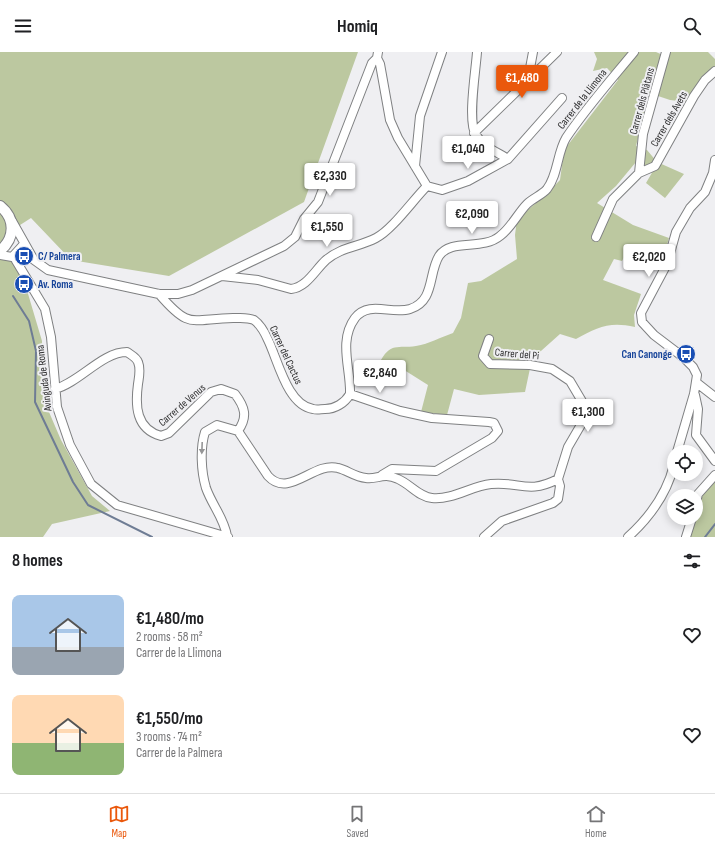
<!DOCTYPE html>
<html lang="en">
<head>
<meta charset="utf-8">
<style>
  :root { --surface:#fff; --page:#f2f2f2; --text:#202124; --muted:#757577; --line:#e0e0e0; --accent:#ea580c }
  body { margin:0; font-family:"Sofia Sans Condensed",sans-serif; background:var(--page); color:var(--text); height:100vh; display:flex; flex-direction:column; font-size:15px; white-space:nowrap }
  * { box-sizing:border-box; margin:0 }
  p { font-size:13px; color:var(--muted) }
  .icon { flex:none; width:22px; height:22px; fill:none; stroke:currentColor; stroke-width:2; stroke-linecap:round; stroke-linejoin:round }
  .map { position:relative; height:485px; overflow:hidden }
  .details { display:flex; flex-direction:column; background:var(--surface); flex:1 }
  .details>* { flex:none }
  .controls { position:absolute; left:667px; top:393px; display:grid; gap:8px }
  .controls a { display:grid; place-items:center; width:36px; height:36px; border-radius:50%; background:var(--surface); box-shadow:0 2px 10px #0003; font-size:20px }
  .price { position:absolute; translate:-50% -34px; padding:0 9px; border-radius:4px; background:#fff; color:#222; font-size:13px; line-height:26px; filter:drop-shadow(0 1px 2px #0008) }
  .price::after { content:''; position:absolute; left:50%; top:24px; width:12px; height:9px; margin-left:-6px; background:inherit; clip-path:polygon(0 0,100% 0,50% 100%) }
  .price.selected { background:var(--accent); color:#fff }
  ul { padding:0; list-style:none }
  li { display:flex; align-items:center; gap:12px; height:100px; padding:0 12px }
  li span { display:grid; place-items:center; flex:none; width:112px; height:80px; border-radius:8px; color:#555 }
  li>.icon { margin-inline-start:auto }
  span .icon { width:48px; height:48px; fill:#fffc; stroke-width:1 }
  li b { font-size:17px }
  h2 { display:flex; justify-content:space-between; align-items:center; height:48px; padding:0 12px; font-size:17px }
  header { display:flex; justify-content:space-between; align-items:center; height:52px; padding:0 12px; background:var(--surface); font-size:18px; font-weight:700 }
  .menu { display:flex; justify-content:space-around; align-items:center; height:56px; border-top:1px solid var(--line); background:var(--surface); font-size:11px; color:var(--muted) }
  .menu a { display:grid; justify-items:center; gap:2px }
  .menu .selected { color:var(--accent) }
  .map>svg:first-child { display:block }
  .green { fill:#bcc8a0 }
  .lines { fill:none; stroke-linecap:round; stroke-linejoin:round }
  .stream { stroke:#6e7c94; stroke-width:2 }
  .minor-casing { stroke:#7f8082; stroke-width:10 }
  .tertiary-casing { stroke:#7f8082; stroke-width:12 }
  .minor { stroke:#fff; stroke-width:8 }
  .tertiary { stroke:#fff; stroke-width:10 }
  .oneway { fill:#969697 }
  .labels { text-anchor:middle; dominant-baseline:central; stroke-width:4; stroke-linejoin:round; paint-order:stroke }
  .street-label { font-size:11px; fill:#2e2e2f; stroke:#efeff2 }
  .transit-label { font-size:11px; font-weight:bold; fill:#164399; stroke:#efeff2; text-anchor:start }
</style>
</head>
<body>
<header><svg class="icon" aria-label="menu" viewBox="0 0 24 24"><path d="M4 6h16M4 12h16M4 18h16"/></svg>Homiq<svg class="icon" aria-label="search" viewBox="0 0 24 24"><circle cx="10" cy="10" r="6"/><path d="M15 15l6 6"/></svg></header>
<div class="map">
<svg width="715" height="485" viewBox="0 0 715 485">
  <rect width="100%" height="100%" fill="#efeff2"/>
  <path class="green" d="M0 0H358L304 150 169 224 71 208 31 166 6 182 2 191 26 235 42 289 43 346 61 388 92 444 110 459 52 472 43 485H0Z
    M594 0H656L665 4 669 0H708L715 7V15L700 30 686 50 670 48 649 41 636 94 647 98 657 110 684 122 665 146 646 131 653 119 636 110 616 134 597 151 633 173 669 186 664 203 631 192 622 209 614 207 603 228 641 242 634 263 635 275C610 269 597 275 576 287L560 282 532 307 525 340 479 343 454 337 447 363 421 360 428 333 401 316 390 322 379 312C390 289 398 297 416 294 429 292 441 285 453 281L461 266 468 231 481 229 517 207 515 183 517 167 542 146 560 128 564 98 618 28 607 16 593 19 597 7Z
    M715 427V485H686L687 466H696V444H691L705 429Z"/>
  <g class="lines">
    <path class="stream" d="M13 244 29 269 36 299 35 350 73 430 88 453 152 485
      M705 485 715 472"/>
    <defs>
      <path id="minor" d="M477 0C476 17 467 70 476 83 482 94 497 100 508 107
        M377 6 380 12 390 68 398 86 427 134
        M528 27 533 0
        M474 81 557 0
        M415 114 420 64 442 0
        M639 121 655 114 694 44 705 28 715 19
        M427 134 442 138 468 129 508 107 562 46
        M12 169 34 208 48 218 159 242H178L192 238 284 194 295 185 304 167 318 150 372 11 377 6 378 0
        M596 185 613 147 639 121 643 82 666 0
        M24 192 14 203 15 207 45 257 51 285 57 355 70 393 91 432 117 453 228 485
        M0 203 18 206
        M222 224 258 228 291 237C307 235 315 218 326 208 341 195 359 195 376 186 392 178 413 148 427 134
        M159 242C190 278 190 267 233 266 240 266 248 265 254 268 261 273 265 281 268 288 278 308 287 353 313 357 317 358 321 357 325 357 335 357 345 351 350 342L400 359 432 366 489 370 494 371 498 379 492 386 436 419 392 417 382 423
        M697 331 715 345
        M55 337C80 330 102 300 127 300 131 303 136 305 138 310 141 317 139 325 138 332 135 354 136 377 161 384L169 381 211 340 221 337 235 342C245 355 248 365 238 379L268 424C289 447 314 409 338 416 347 418 355 425 366 426 377 428 383 420 398 427 410 432 419 445 432 446 453 448 471 434 491 432 520 429 527 443 558 427
        M350 342C351 317 338 289 355 266 369 248 392 263 410 257 435 249 428 222 439 204 451 186 482 199 500 184 511 176 518 161 527 152 533 146 542 143 547 137 558 123 557 101 566 86 586 56 611 28 634 0
        M695 343 698 357 696 383 715 409
        M677 400 694 342 697 323 693 315 683 305 654 283 642 270 641 261 667 212 676 180 690 156 705 140 713 121 715 108
        M696 451 698 442 715 423
        M227 484C224 466 212 453 206 436 201 419 200 396 205 380L217 373 238 379
        M484 485 502 469 553 451 558 447 560 434 558 427 568 395 582 371 583 351 570 329 552 317 530 313 490 312 483 304 489 287
        M628 485C649 466 667 441 674 413
        M686 485 692 466"/>
      <path id="tertiary" d="M0 154C16 167 15 186 0 199"/>
    </defs>
    <use href="#minor" class="minor-casing"/>
    <use href="#tertiary" class="tertiary-casing"/>
    <use href="#minor" class="minor"/>
    <use href="#tertiary" class="tertiary"/>
  </g>
  <defs><path id="oneway-solid" d="M-6-.8H1V-3.2L6.5 0L1 3.2V.8H-6Z"/></defs>
  <use class="oneway" href="#oneway-solid" transform="translate(202 396) rotate(92)"/>
  <defs>
    <symbol id="bus-disc" viewBox="-11 -11 22 22"><circle r="9.5" fill="#1a4fb4" stroke="#efeff2"/><path d="M-5-6H5V4H4V6H2V4H-2V6H-4V4H-5ZM-3.5-4V0h7V-4ZM-3.5 1.2v1.5H-2V1.2ZM2 1.2v1.5H3.5V1.2Z" fill="#fff"/></symbol>
  </defs>
  <g fill-rule="evenodd">
    <use href="#bus-disc" x="13" y="193" width="22" height="22"/>
    <use href="#bus-disc" x="13" y="221" width="22" height="22"/>
    <use href="#bus-disc" x="675" y="291" width="22" height="22"/>
  </g>
  <g class="labels">
    <g class="street-label">
      <text transform="translate(582 47) rotate(-52)">Carrer de la Llimona</text>
      <text transform="translate(642 49) rotate(-75)">Carrer dels Plàtans</text>
      <text transform="translate(669 67) rotate(-60)">Carrer dels Avets</text>
      <text transform="translate(517 302) rotate(5)">Carrer del Pi</text>
      <text transform="translate(286 303) rotate(65)">Carrer del Cactus</text>
      <text transform="translate(44 326) rotate(-97)">Avinguda de Roma</text>
      <text transform="translate(182 353) rotate(-41)">Carrer de Venus</text>
    </g>
    <g class="transit-label">
      <text x="38" y="204">C/ Palmera</text>
      <text x="38" y="232">Av. Roma</text>
      <text x="672" y="302" text-anchor="end">Can Canonge</text>
    </g>
  </g>
</svg>
<div class="controls">
<a><svg class="icon" aria-label="locate" viewBox="0 0 24 24"><circle cx="12" cy="12" r="6"/><path d="M12 2v4M12 18v4M2 12h4M18 12h4"/></svg></a>
<a><svg class="icon" aria-label="layers" viewBox="0 0 24 24"><path d="M12 4l9 5-9 5-9-5zM3 14l9 5 9-5"/></svg></a>
</div>
<b class="price selected" style="left:522px;top:47px">€1,480</b>
<b class="price" style="left:468px;top:118px">€1,040</b>
<b class="price" style="left:330px;top:145px">€2,330</b>
<b class="price" style="left:472px;top:183px">€2,090</b>
<b class="price" style="left:327px;top:196px">€1,550</b>
<b class="price" style="left:649px;top:226px">€2,020</b>
<b class="price" style="left:380px;top:342px">€2,840</b>
<b class="price" style="left:588px;top:381px">€1,300</b>
</div>
<section class="details">
<h2>8 homes<svg class="icon" aria-label="filters" viewBox="0 0 24 24"><path d="M4 7h16M4 17h16"/><circle cx="9" cy="7" r="2"/><circle cx="15" cy="17" r="2"/></svg></h2>
<ul>
<li><span style="background:linear-gradient(#a9c7e8 65%,#9aa5b1 0)"><svg class="icon" aria-label="home" viewBox="0 0 24 24"><path d="M3 11l9-7 9 7M6 9v11h12V9"/></svg></span><div><b>€1,480/mo</b><p>2 rooms · 58 m²</p><p>Carrer de la Llimona</p></div><svg class="icon" aria-label="heart" viewBox="0 0 24 24"><path d="M12 20l-8-8c-3-5 5-10 8-4 3-6 11-1 8 4z"/></svg></li>
<li><span style="background:linear-gradient(#ffd9b3 60%,#8fb573 0)"><svg class="icon" aria-label="home" viewBox="0 0 24 24"><path d="M3 11l9-7 9 7M6 9v11h12V9"/></svg></span><div><b>€1,550/mo</b><p>3 rooms · 74 m²</p><p>Carrer de la Palmera</p></div><svg class="icon" aria-label="heart" viewBox="0 0 24 24"><path d="M12 20l-8-8c-3-5 5-10 8-4 3-6 11-1 8 4z"/></svg></li>
</ul>
</section>
<nav class="menu">
<a class="selected"><svg class="icon" aria-label="map" viewBox="0 0 24 24"><path d="M3 6l6-2 6 2 6-2v14l-6 2-6-2-6 2zM9 4v14M15 6v14"/></svg>Map</a>
<a><svg class="icon" aria-label="saved" viewBox="0 0 24 24"><path d="M7 4h10v16l-5-4-5 4z"/></svg>Saved</a>
<a><svg class="icon" aria-label="home" viewBox="0 0 24 24"><path d="M3 11l9-7 9 7M6 9v11h12V9"/></svg>Home</a>
</nav>
</body>
</html>
